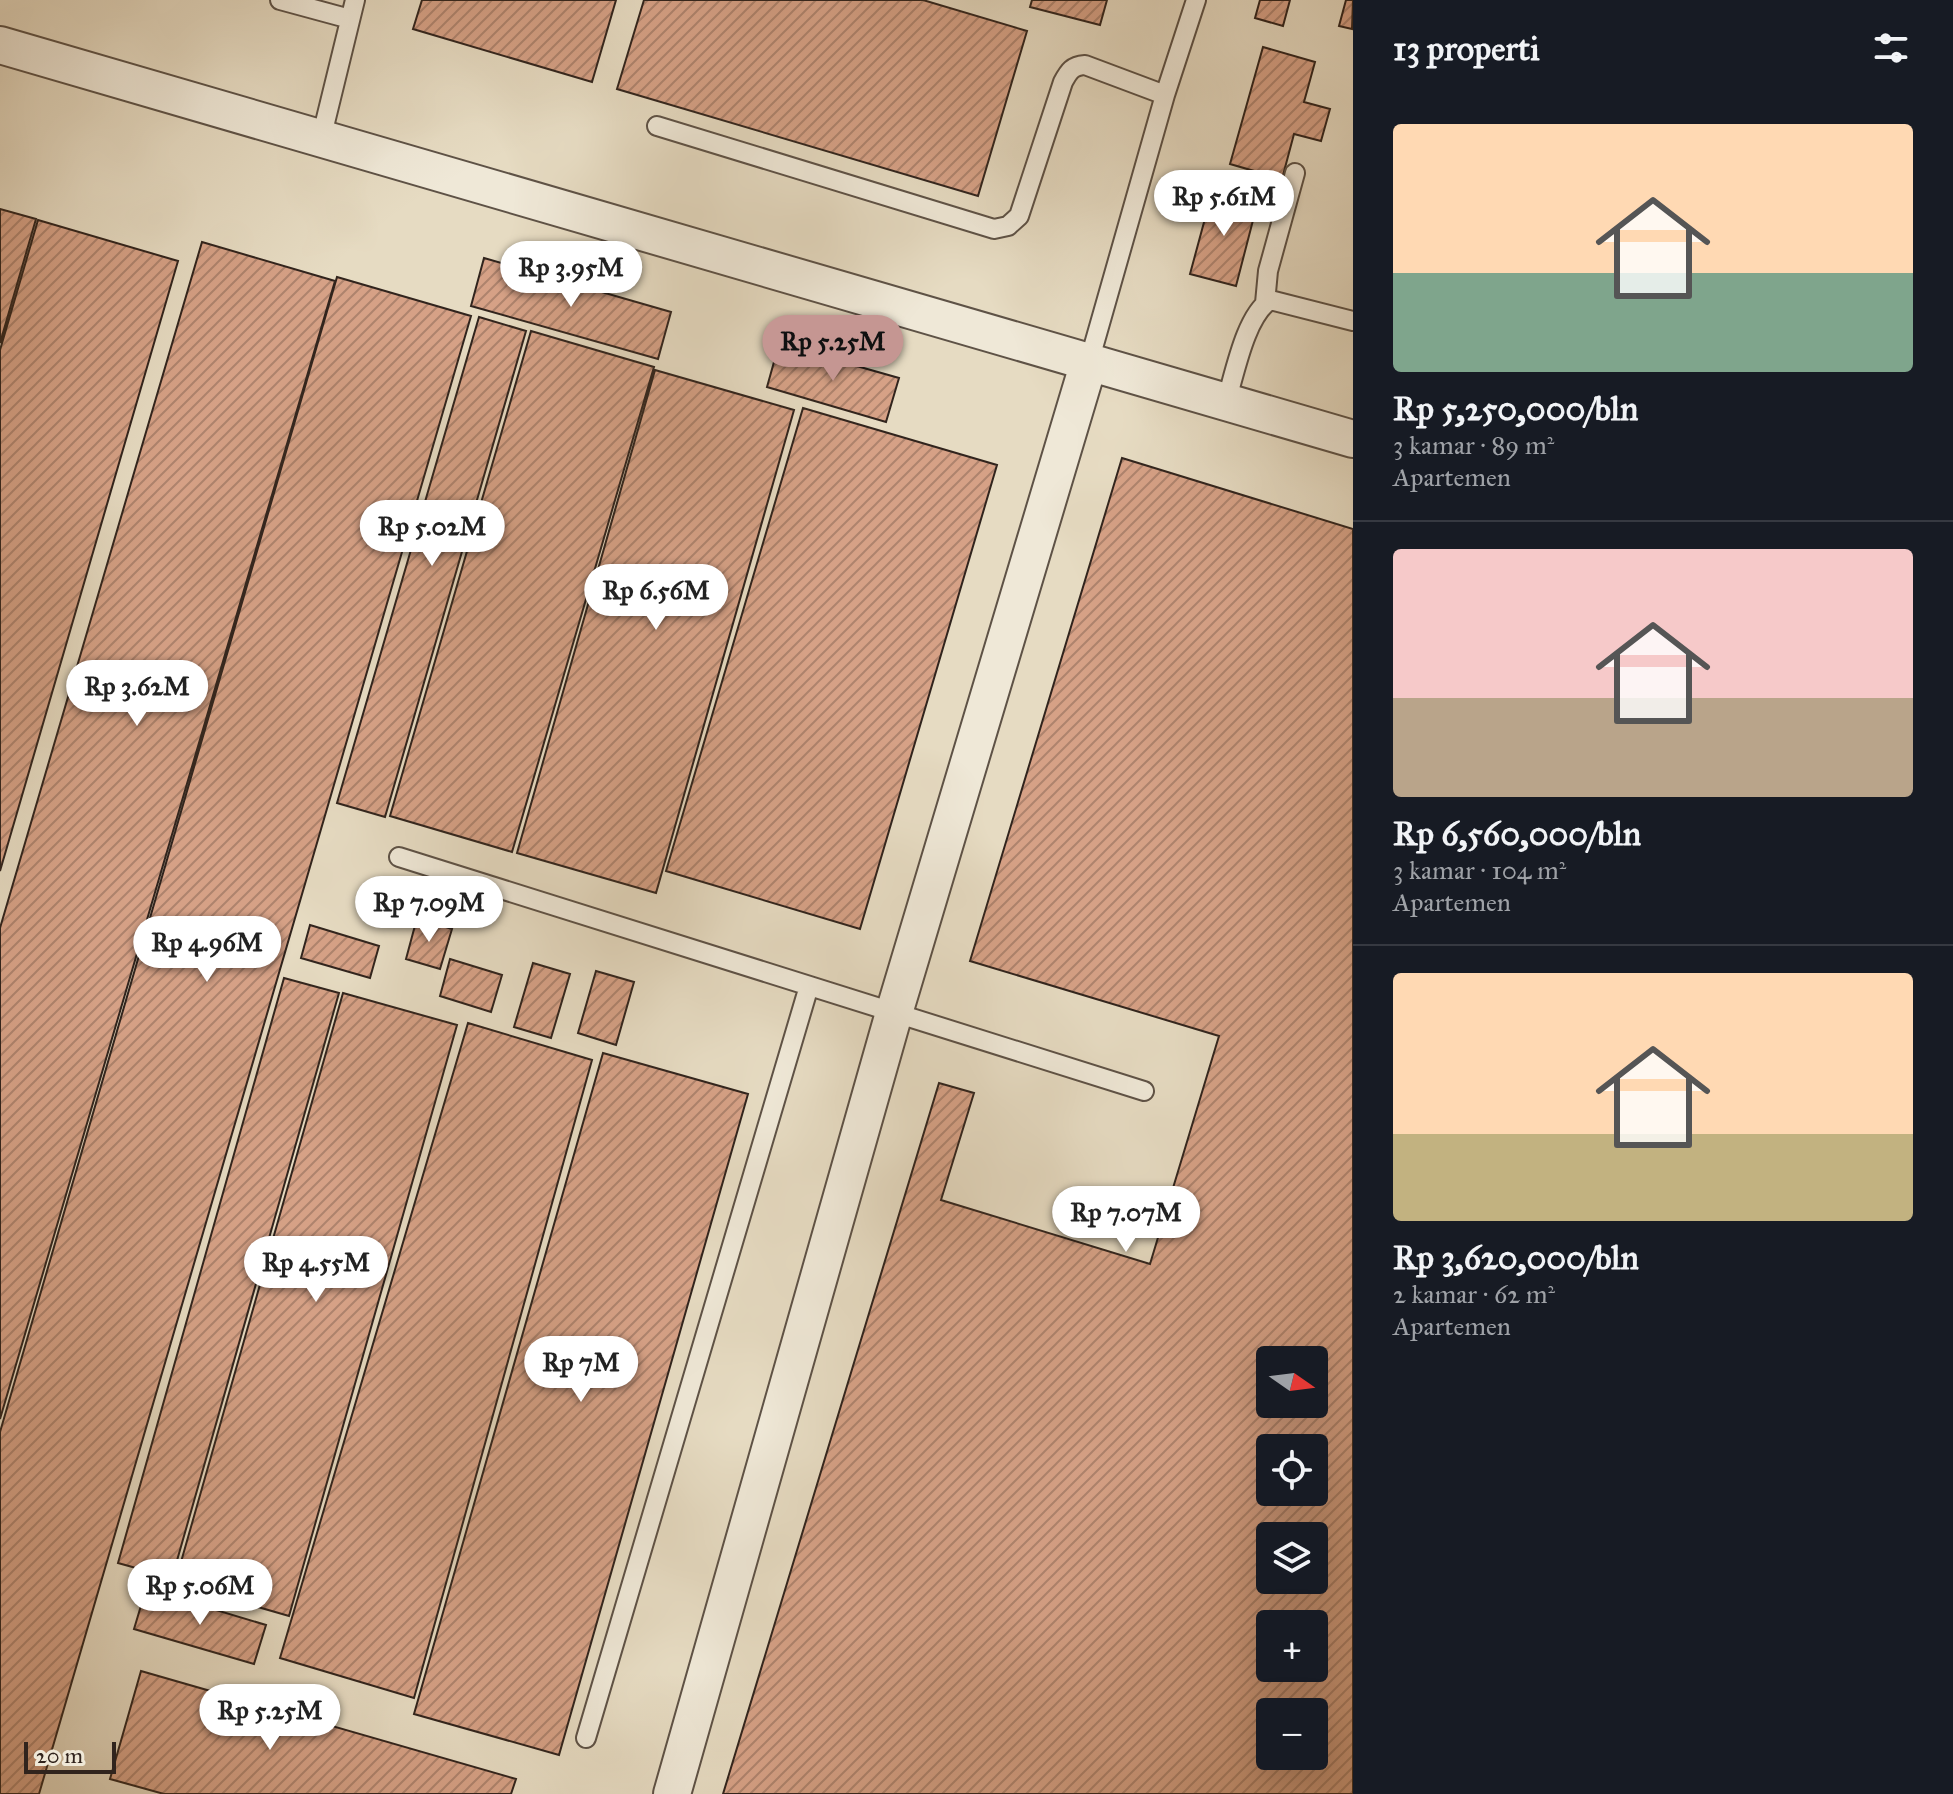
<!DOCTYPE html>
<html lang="id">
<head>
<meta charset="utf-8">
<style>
  :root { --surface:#171b24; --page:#242831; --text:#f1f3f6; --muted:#9ea1a6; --line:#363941; --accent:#c59692 }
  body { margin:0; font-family:"IM FELL Great Primer",serif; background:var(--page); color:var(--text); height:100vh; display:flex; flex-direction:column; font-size:30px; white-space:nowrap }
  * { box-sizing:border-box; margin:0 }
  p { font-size:26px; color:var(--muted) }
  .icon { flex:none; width:44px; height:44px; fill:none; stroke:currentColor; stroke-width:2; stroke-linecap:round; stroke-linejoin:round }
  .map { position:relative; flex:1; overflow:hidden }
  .panel { display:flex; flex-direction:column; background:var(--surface); width:600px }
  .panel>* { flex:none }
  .needle { width:52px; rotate:104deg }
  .buttons { position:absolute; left:1256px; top:1346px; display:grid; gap:16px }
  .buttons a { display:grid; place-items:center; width:72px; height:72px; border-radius:8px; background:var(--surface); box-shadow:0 8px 32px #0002; font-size:40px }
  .scale { position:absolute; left:24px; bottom:20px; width:92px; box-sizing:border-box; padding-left:8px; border:4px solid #31241d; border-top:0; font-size:22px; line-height:28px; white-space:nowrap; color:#31241d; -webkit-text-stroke:6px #efe8d7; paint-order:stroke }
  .price { position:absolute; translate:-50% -68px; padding:0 18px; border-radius:28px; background:#fff; color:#222; font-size:26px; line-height:52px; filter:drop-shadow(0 2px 4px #0008) }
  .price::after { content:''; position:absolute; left:50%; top:48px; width:24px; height:18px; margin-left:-12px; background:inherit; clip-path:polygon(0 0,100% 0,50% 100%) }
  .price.selected { background:var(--accent); color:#111 }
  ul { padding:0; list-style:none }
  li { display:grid; align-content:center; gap:16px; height:424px; padding:0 40px }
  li+li { border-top:2px solid var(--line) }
  li span { display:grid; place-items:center; height:248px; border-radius:8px; color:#555 }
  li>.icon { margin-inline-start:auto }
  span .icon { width:144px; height:144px; fill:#fffc; stroke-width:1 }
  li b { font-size:34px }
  h2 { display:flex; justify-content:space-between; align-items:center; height:96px; padding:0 40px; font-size:34px }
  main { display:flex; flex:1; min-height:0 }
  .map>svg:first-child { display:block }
  .building { fill:url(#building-hatch); stroke:#31241d; stroke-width:2; fill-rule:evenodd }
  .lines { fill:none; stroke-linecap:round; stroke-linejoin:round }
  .service-casing { stroke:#5e5246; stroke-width:22 }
  .minor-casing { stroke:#5e5246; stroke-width:40 }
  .service { stroke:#efe8d7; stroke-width:18 }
  .minor { stroke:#efe8d7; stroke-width:36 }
</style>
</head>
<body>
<main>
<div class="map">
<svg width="1353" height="1794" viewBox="0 0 1353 1794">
  <defs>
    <pattern id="building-hatch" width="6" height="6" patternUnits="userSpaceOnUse" patternTransform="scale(2)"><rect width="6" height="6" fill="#d6a186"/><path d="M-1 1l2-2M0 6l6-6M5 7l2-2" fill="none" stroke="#ae836d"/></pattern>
  </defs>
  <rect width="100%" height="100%" fill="#e6dbc2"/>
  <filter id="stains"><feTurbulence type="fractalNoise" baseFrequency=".0025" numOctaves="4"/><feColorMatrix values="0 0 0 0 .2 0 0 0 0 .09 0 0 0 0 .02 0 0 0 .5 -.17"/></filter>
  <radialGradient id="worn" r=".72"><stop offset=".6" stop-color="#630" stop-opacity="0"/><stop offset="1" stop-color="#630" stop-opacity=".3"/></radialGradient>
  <path class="building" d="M422 0H616L592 82 413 29Z
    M644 0H923L1027 31 978 196 617 89Z
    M1032 0H1107L1100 25 1030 7Z
    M1260 0H1290L1283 26 1255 18Z
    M1346 0H1353L1352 29 1339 26Z
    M1263 47 1315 62 1304 102 1330 109 1321 141 1294 134 1282 179 1230 164Z
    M1213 189 1258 201 1236 286 1190 274Z
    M0 209 36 219 0 343Z
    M38 220 178 261 0 871V350Z
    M202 242 335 281 0 1419V928Z
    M484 258 671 312 658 359 471 306Z
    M337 277 471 316 39 1794H0V1432Z
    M479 317 526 331 385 817 337 803Z
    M531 331 654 367 512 852 390 816Z
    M779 344 899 378 886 422 767 387Z
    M655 370 794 410 656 893 517 853Z
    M803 408 997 465 860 929 666 871Z
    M1122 458 1353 529V1794H723L939 1083 974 1093 941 1200 1150 1264 1219 1036 970 961ZM1270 1360H1314V1404H1270ZM1270 1448H1314V1492H1270ZM1270 1536H1314V1580H1270ZM1270 1624H1314V1668H1270ZM1270 1712H1314V1756H1270Z
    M417 918 452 929 440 969 406 959Z
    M310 925 379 946 370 978 301 958Z
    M450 959 502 975 491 1012 440 996Z
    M533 963 570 974 551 1038 514 1027Z
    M596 971 634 982 616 1045 578 1033Z
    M284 978 339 993 172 1578 118 1563Z
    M343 993 457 1025 289 1616 175 1583Z
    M468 1023 592 1060 414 1698 280 1658Z
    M603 1053 748 1094 559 1755 414 1714Z
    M146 1589 266 1625 254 1664 134 1629Z
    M141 1671 516 1779 511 1794H164L110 1779Z"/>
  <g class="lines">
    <defs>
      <path id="service" d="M280 0 350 19
        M657 126 994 229 1008 226 1019 216 1063 82C1069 71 1072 66 1085 65L1165 95
        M321 139 355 0
        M1265 303 1268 271 1295 173
        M1089 362 1165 95 1196 0
        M1226 402C1235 373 1245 317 1270 300L1353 321
        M399 857 1144 1091
        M586 1738 809 986"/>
      <path id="minor" d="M0 45 1353 439
        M672 1794 894 1013 1089 362"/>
    </defs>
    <use href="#service" class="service-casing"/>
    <use href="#minor" class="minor-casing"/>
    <use href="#service" class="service"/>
    <use href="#minor" class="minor"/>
  </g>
  <rect width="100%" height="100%" filter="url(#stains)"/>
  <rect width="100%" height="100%" fill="url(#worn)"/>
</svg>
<div class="buttons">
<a><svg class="needle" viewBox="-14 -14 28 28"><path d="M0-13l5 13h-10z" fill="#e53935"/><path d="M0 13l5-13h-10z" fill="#9ea1a6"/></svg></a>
<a><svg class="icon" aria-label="locate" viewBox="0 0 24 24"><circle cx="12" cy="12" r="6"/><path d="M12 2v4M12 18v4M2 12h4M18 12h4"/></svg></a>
<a><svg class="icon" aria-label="layers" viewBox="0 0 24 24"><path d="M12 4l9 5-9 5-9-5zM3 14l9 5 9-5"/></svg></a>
<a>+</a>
<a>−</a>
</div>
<div class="scale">20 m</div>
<b class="price" style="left:1224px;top:238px">Rp 5.61M</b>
<b class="price" style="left:571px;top:309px">Rp 3.95M</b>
<b class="price selected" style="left:833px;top:383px">Rp 5.25M</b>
<b class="price" style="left:432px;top:568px">Rp 5.02M</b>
<b class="price" style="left:656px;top:632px">Rp 6.56M</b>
<b class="price" style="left:137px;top:728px">Rp 3.62M</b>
<b class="price" style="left:429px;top:944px">Rp 7.09M</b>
<b class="price" style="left:207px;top:984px">Rp 4.96M</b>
<b class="price" style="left:1126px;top:1254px">Rp 7.07M</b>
<b class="price" style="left:316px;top:1304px">Rp 4.55M</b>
<b class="price" style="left:581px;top:1404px">Rp 7M</b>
<b class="price" style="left:200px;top:1627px">Rp 5.06M</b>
<b class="price" style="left:270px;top:1752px">Rp 5.25M</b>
</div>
<section class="panel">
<h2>13 properti<svg class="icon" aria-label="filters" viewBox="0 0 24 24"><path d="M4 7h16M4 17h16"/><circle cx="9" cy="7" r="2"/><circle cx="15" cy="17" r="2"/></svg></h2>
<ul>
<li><span style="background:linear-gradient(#ffd9b3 60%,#7fa58c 0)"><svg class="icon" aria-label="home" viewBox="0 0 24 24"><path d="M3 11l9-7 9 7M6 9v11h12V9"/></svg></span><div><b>Rp 5,250,000/bln</b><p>3 kamar · 89 m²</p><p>Apartemen</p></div></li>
<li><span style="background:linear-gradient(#f6c9c9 60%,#b9a48a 0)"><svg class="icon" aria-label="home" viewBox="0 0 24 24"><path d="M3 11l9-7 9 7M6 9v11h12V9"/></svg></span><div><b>Rp 6,560,000/bln</b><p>3 kamar · 104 m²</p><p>Apartemen</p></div></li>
<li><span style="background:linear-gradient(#ffd9b3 65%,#c2b280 0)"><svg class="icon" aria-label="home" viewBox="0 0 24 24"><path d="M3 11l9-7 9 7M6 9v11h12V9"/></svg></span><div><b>Rp 3,620,000/bln</b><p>2 kamar · 62 m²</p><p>Apartemen</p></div></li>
</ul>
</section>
</main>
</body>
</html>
